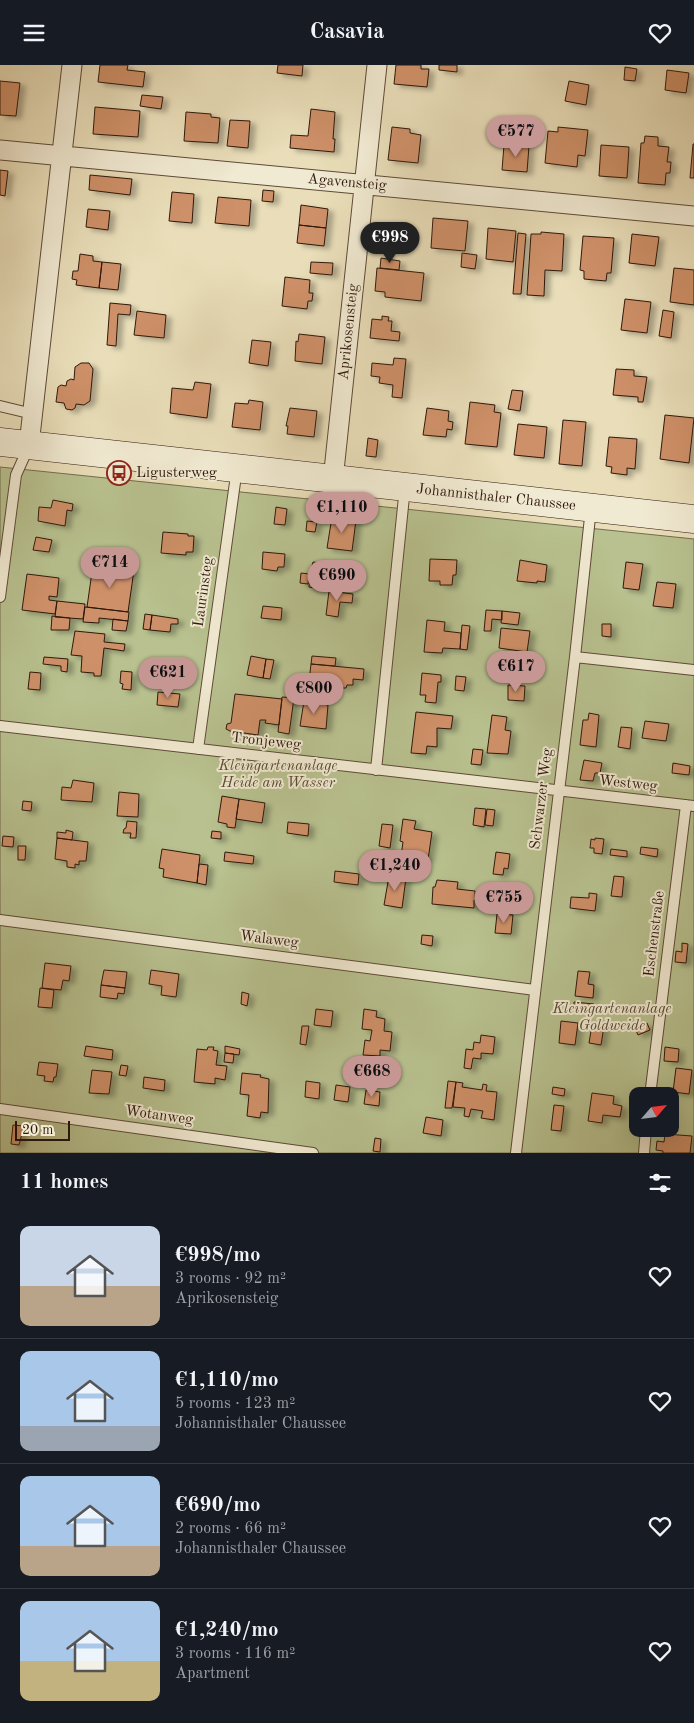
<!DOCTYPE html>
<html lang="en">
<head>
<meta charset="utf-8">
<style>
  :root { --surface:#171b24; --page:#20242c; --text:#f1f3f6; --muted:#9ea1a6; --line:#363941; --accent:#c59692 }
  body { margin:0; font-family:"Old Standard TT",serif; background:var(--page); color:var(--text); height:100vh; display:flex; flex-direction:column; font-size:19px; white-space:nowrap }
  * { box-sizing:border-box; margin:0 }
  p { font-size:16px; color:var(--muted) }
  .icon { flex:none; width:28px; height:28px; fill:none; stroke:currentColor; stroke-width:2; stroke-linecap:round; stroke-linejoin:round }
  .map { position:relative; height:1088px; overflow:hidden }
  .drawer { display:flex; flex-direction:column; background:var(--surface); flex:1 }
  .drawer>* { flex:none }
  .needle { width:32px; rotate:62deg }
  .buttons { position:absolute; left:629px; top:1022px; display:grid; gap:10px }
  .buttons a { display:grid; place-items:center; width:50px; height:50px; border-radius:10px; background:var(--surface); box-shadow:0 5px 20px #0002; font-size:25px }
  .scale { position:absolute; left:15px; bottom:12px; width:55px; box-sizing:border-box; padding-left:5px; border:2px solid #2f180d; border-top:0; font-size:14px; line-height:18px; white-space:nowrap; color:#2f180d; -webkit-text-stroke:4px #f1ead2; paint-order:stroke }
  .price { position:absolute; translate:-50% -42px; padding:0 11px; border-radius:18px; background:var(--accent); color:#111; font-size:16px; line-height:32px; filter:drop-shadow(0 1px 2px #0008) }
  .price::after { content:''; position:absolute; left:50%; top:30px; width:15px; height:11px; margin-left:-8px; background:inherit; clip-path:polygon(0 0,100% 0,50% 100%) }
  .price.on { background:#222; color:#fff }
  ul { padding:0; list-style:none }
  li { display:flex; align-items:center; gap:15px; height:125px; padding:0 20px }
  li+li { border-top:1px solid var(--line) }
  li span { display:grid; place-items:center; flex:none; width:140px; height:100px; border-radius:10px; color:#555 }
  li>.icon { margin-inline-start:auto }
  span .icon { width:60px; height:60px; fill:#fffc; stroke-width:1 }
  li b { font-size:21px }
  h2 { display:flex; justify-content:space-between; align-items:center; height:60px; padding:0 20px; font-size:21px }
  header { display:flex; justify-content:space-between; align-items:center; height:65px; padding:0 20px; background:var(--surface); font-size:22px; font-weight:700 }
  .map>svg:first-child { display:block }
  .green { fill:#b8c18f; stroke:#746c4e; fill-rule:evenodd }
  .building { fill:#ce9067; stroke:#2f180d; filter:url(#shadow) }
  .lines { fill:none; stroke-linecap:round; stroke-linejoin:round }
  .lane-casing { stroke:#5e4a38; stroke-width:12 }
  .street-casing { stroke:#5e4a38; stroke-width:21 }
  .secondary-casing { stroke:#2f180d; stroke-width:29 }
  .lane { stroke:#f1ead2; stroke-width:10 }
  .street { stroke:#f1ead2; stroke-width:19 }
  .secondary { stroke:#f1ead2; stroke-width:28 }
  .labels { text-anchor:middle; dominant-baseline:central; stroke-width:4; stroke-linejoin:round; paint-order:stroke }
  .street-label { font-size:15px; fill:#2f180d; stroke:#f1ead2 }
  .poi-label { font-size:15px; fill:#2f180d; stroke:#f1ead2; text-anchor:start }
  .park-label { font-size:15px; font-style:italic; fill:#584b34; stroke:#f1ead2 }
</style>
</head>
<body>
<header><svg class="icon" aria-label="menu" viewBox="0 0 24 24"><path d="M4 6h16M4 12h16M4 18h16"/></svg>Casavia<svg class="icon" aria-label="heart" viewBox="0 0 24 24"><path d="M12 20l-8-8c-3-5 5-10 8-4 3-6 11-1 8 4z"/></svg></header>
<div class="map">
<svg width="694" height="1088" viewBox="0 0 694 1088">
  <defs>
    <filter id="shadow"><feDropShadow dx="5.5" dy="3" stdDeviation="2.5" flood-color="#0004"/></filter>
  </defs>
  <rect width="100%" height="100%" fill="#e9deb9"/>
  <filter id="stains"><feTurbulence type="fractalNoise" baseFrequency=".004" numOctaves="4"/><feColorMatrix values="0 0 0 0 .2 0 0 0 0 .09 0 0 0 0 .02 0 0 0 .5 -.17"/></filter>
  <radialGradient id="worn" r=".72"><stop offset=".6" stop-color="#630" stop-opacity="0"/><stop offset="1" stop-color="#630" stop-opacity=".3"/></radialGradient>
  <path class="green" d="M0 402 694 474V1088H0ZM638 1031H670V1064H638Z"/>
  <path class="building" d="M100 0H128L127 5 145 7 143 22 98 17Z
    M278 0H303L302 11 277 8Z
    M396 0H421V4H429L427 22 394 19Z
    M439 0H457V7L439 5Z
    M625 2 637 4 635 16 624 15Z
    M667 5 689 8 686 28 665 25Z
    M0 16 20 18 16 51 0 50Z
    M569 16 589 20 586 40 565 36Z
    M142 30 163 32 161 44 140 41Z
    M95 42 140 46 138 72 93 69Z
    M311 44 335 47 333 74H335L334 87 290 83 291 70 308 71Z
    M186 47 211 49V52L220 53 218 78 184 76Z
    M230 55 250 56 248 83 227 81Z
    M392 62 410 64V68L421 70 418 98 388 95Z
    M558 62 588 65 585 91 578 90 577 102 545 98 548 66 558 67Z
    M645 71 658 72V81L669 82 667 97H671L670 108H666L665 120 638 118 641 78H644Z
    M693 79H694V113H690Z
    M504 80 529 81 527 107 502 105Z
    M601 80 629 82 627 113 599 111Z
    M0 105 8 106 5 131 0 130Z
    M90 110 132 114 130 130 89 125Z
    M263 125 274 126 273 137 262 136Z
    M172 127 194 129 192 158 169 156Z
    M218 132 251 135 249 161 215 158Z
    M301 140 328 144 326 163 299 160Z
    M88 144 110 146 108 165 86 162Z
    M433 153 468 156 465 186 431 183Z
    M299 160 326 163 324 181 297 178Z
    M488 163 516 166 513 197 486 194Z
    M541 167 564 169 562 206 545 205 544 231 527 230 531 169H541Z
    M518 168 526 169 521 229H513Z
    M632 169 659 172 655 201 629 198Z
    M583 171 614 173 611 208H607L606 216 584 214V206L580 205Z
    M462 188 477 190 475 204 461 202Z
    M80 189 93 191V196L102 197 99 223 76 220 77 215 72 214 73 206H78Z
    M381 193 400 196 399 205 380 203Z
    M102 197 121 199 118 225 99 223Z
    M311 197 333 198 332 210 310 208Z
    M377 203 424 208 421 236 385 232V227L375 226Z
    M674 203 694 205V240L670 237Z
    M285 212 310 215 309 228H313L312 236H308L307 244 282 241Z
    M625 234 651 237 647 268 621 265Z
    M110 238 131 240 130 250 118 249 116 281 107 280Z
    M663 245 674 247 671 273 659 271Z
    M137 246 166 250 164 273 134 270Z
    M382 251 389 252 388 256H392L391 266 400 267 399 276 370 273 372 254 382 255Z
    M299 269 325 272 322 299 295 296 296 276 298 277Z
    M252 275 271 277 268 301 249 298Z
    M394 293 406 294 402 333 392 332 393 320 379 318 380 312 371 311 372 298 393 300Z
    M81 298H89L93 304 90 336 84 340 76 339 75 343 72 345 66 344 64 338 56 337 58 322 61 320 66 321 67 316 71 314 74 315 75 302Z
    M616 304 634 305V311L647 312 643 337H638V332L613 330Z
    M195 317 211 319 207 353 170 348 172 323 193 325Z
    M512 325 523 326 520 346 508 344Z
    M249 335 263 337 260 365 232 362 235 338 248 339Z
    M470 337 495 340 494 347 501 348 497 382 465 379Z
    M290 343 317 346 314 372 287 369 288 361H286Z
    M427 343 449 346 448 356 453 357 452 365 447 364 446 372 423 370Z
    M665 350 694 353 689 398 660 394Z
    M563 355 586 357 582 401 559 399Z
    M518 359 547 362 544 393 514 390Z
    M609 372 637 374 635 404 627 403V410L611 408 612 402 606 401Z
    M368 373 378 375 376 392 366 391Z
    M53 435 73 439 72 446 67 445 65 461 38 456 39 442 51 443Z
    M276 442 287 444 285 460 274 459Z
    M332 452 356 455 352 486 327 483Z
    M307 456 317 457 315 467 306 466Z
    M163 467 188 469V471H194L193 487H186V490L161 488Z
    M36 472 52 475 49 487 33 485Z
    M263 487 285 489 284 502H278L277 506 262 504Z
    M430 494 457 495 456 510H453L452 520H440V516H429Z
    M520 495 547 500 545 517 537 516V518L517 516Z
    M313 497 354 502 353 514 310 509Z
    M626 497 643 499 639 525 623 523Z
    M93 500 134 505 128 547 87 542Z
    M301 508 309 509 308 519 300 518Z
    M27 509 59 513 57 532 49 531V535L57 536 55 549 22 545Z
    M310 509 323 510 321 524 309 522Z
    M657 517 676 519 673 543 653 541Z
    M329 526 353 529 352 538 340 537 338 552 326 550Z
    M57 536 85 539 83 554 55 552Z
    M263 541 282 543 281 555 261 553Z
    M85 542 129 547 128 556 99 553V558L83 557Z
    M486 545 502 546V555L492 554 491 566H484Z
    M502 546 520 548 518 560 501 558Z
    M145 549 152 550 150 565 143 564Z
    M152 550 178 554V559H171L170 567 150 565Z
    M52 551 70 553 69 565H51Z
    M113 554 128 556 126 566 112 565Z
    M427 555 445 557 444 566 461 568 460 584 443 583 442 588 424 587Z
    M602 559H611V572L602 571Z
    M462 560 470 561 467 585 460 584Z
    M501 563 530 566 527 587 499 583Z
    M75 566 105 569 104 577 125 579 124 586 104 583 101 611H94V608L81 607 82 591 71 590Z
    M251 591 266 594 263 613 247 610Z
    M312 591 336 593 335 601 311 599Z
    M44 592 68 594 67 607 61 606V601L43 599Z
    M266 594 274 595 270 614 263 613Z
    M154 599H162V610L154 609Z
    M311 599 364 604 363 615 353 614V620H347L346 623H340L341 619 309 616Z
    M121 606 132 607 131 625 122 624 123 619 120 618Z
    M30 607 41 608 40 625 28 624Z
    M422 608 441 610V617H438L436 638 425 637 426 630H420Z
    M456 611 466 612 464 626 455 625Z
    M508 620 525 621 524 636 508 635Z
    M158 627 180 629 178 642 157 640Z
    M296 627 311 628 310 634 296 633Z
    M235 629 282 634 279 660 265 658 266 655H260L258 670 230 666 226 664 227 659 231 658Z
    M282 632 294 633 289 669 278 667Z
    M304 636 328 640 326 664 300 661Z
    M416 647 453 651 451 664 437 663V682L427 681 426 689 411 688Z
    M589 648 599 650 596 682 580 680 583 655H588Z
    M492 650 507 652 505 665 511 666 508 689 487 688Z
    M645 656 669 659 666 676 642 673Z
    M621 662 632 663 630 684 618 682Z
    M473 684 483 685 481 700 471 699Z
    M584 695 602 698 600 708H595L593 716 580 715Z
    M673 698 690 701 689 710 672 708Z
    M73 715 94 718 92 737 61 735 62 722 71 723Z
    M119 727 139 729 138 752 117 751Z
    M222 731 239 734 235 763 227 762V759L218 757Z
    M239 734 265 738 262 758 236 754Z
    M23 736 32 737 31 746 22 745Z
    M475 743 486 744 484 762 473 760Z
    M487 744 495 745 493 761 485 760Z
    M403 754 416 756 414 764 432 767 428 795 401 791 403 777 400 776Z
    M127 756 137 757 136 773H130L131 768H123L124 764 126 763Z
    M288 757 309 759 308 771 287 768Z
    M382 759 393 760 390 783 379 781Z
    M66 765 73 767 72 775 57 773V767L66 768Z
    M212 766 221 767V774L211 773Z
    M3 771 14 772 13 782 2 781Z
    M57 773 88 777 86 796H79V800L75 799V803L67 802V796L55 794Z
    M595 773 604 774 602 789 594 788V783H590L591 774 595 775Z
    M18 781H26L25 795H18Z
    M641 782 658 784 657 792 640 789Z
    M162 784 200 790 197 818 163 812 164 804 159 803Z
    M611 784 627 786V792L610 790Z
    M225 787 254 791 253 799 224 796Z
    M496 787 510 789 508 804 504 803 503 810 493 809Z
    M199 799 208 800 206 820 197 818Z
    M335 806 359 809 358 820 334 817Z
    M389 811 406 813 402 843 384 840Z
    M614 811 624 812 622 832 611 831Z
    M437 815 458 817 457 824 475 826V833H476V835H474V843L432 839 433 822H435Z
    M589 828 597 829 595 846 570 843 571 832 589 833Z
    M497 849 513 850 511 869 495 868Z
    M422 870 433 871 432 881 421 879Z
    M682 878 688 879 686 898 675 897 676 886 682 887Z
    M45 898 71 901 69 916 63 915 61 925 42 923Z
    M104 905 127 907 125 923 101 920Z
    M151 905 179 909 176 932 161 930 162 921 149 919Z
    M578 906 590 907 588 919 594 920 593 933 575 931Z
    M101 920 125 923 124 929 118 928 117 934 100 932Z
    M40 923 54 925 52 943 38 942Z
    M242 927 249 929 247 941 241 939Z
    M574 937 594 939 593 944 574 941Z
    M316 944 333 946 331 962 314 960Z
    M364 944 377 946 376 952 385 954 384 966 392 967 390 986 380 985V991L363 990 365 975 370 976 372 965 362 964Z
    M561 956 578 958 575 980 559 978Z
    M647 958 650 965 638 970 635 963Z
    M592 960 604 961 601 980 589 978Z
    M302 961H309L306 980 300 979Z
    M481 970 495 972 493 989 481 988V994L473 993 471 1004 464 1003 466 984 473 985 474 977 480 978Z
    M86 981 113 985 112 995 84 991Z
    M225 981 240 984 239 990 225 988Z
    M208 982H214L213 985 218 986 216 1000 227 1001 225 1015 215 1013V1019L194 1017 197 984 207 985Z
    M665 982 679 984 678 997 664 996Z
    M225 988 234 989 233 998 224 997Z
    M39 997 58 999 56 1012H54L53 1017 44 1016 45 1011 37 1010Z
    M121 1000 128 1001 126 1011 119 1010Z
    M676 1003 692 1005 689 1029 673 1027Z
    M92 1005 112 1007 109 1029 89 1028Z
    M242 1008 261 1010 260 1012 269 1014 268 1048 261 1047 260 1053 247 1051 249 1030 240 1029Z
    M363 1011 377 1013 376 1019 362 1017Z
    M144 1012 165 1015 164 1026 143 1023Z
    M306 1016 320 1018 319 1034 305 1032Z
    M448 1016 456 1017 452 1043H445Z
    M456 1017 463 1018 462 1022 482 1025 483 1019 487 1020 486 1026 497 1027 494 1055 481 1053 483 1046 471 1044 469 1052 464 1051 465 1043 453 1042Z
    M336 1020 350 1022 348 1037 334 1035Z
    M553 1022 565 1024 564 1031 552 1029Z
    M366 1025 380 1027 379 1041 364 1039Z
    M592 1028 614 1031 613 1039 622 1041 620 1052 603 1050 602 1058 588 1056Z
    M554 1040 564 1041 561 1066 551 1065Z
    M426 1052 443 1055 441 1071 423 1068Z
    M13 1060 24 1061 19 1080 11 1079Z
    M665 1069 692 1071 690 1088H663V1086L656 1085 657 1076 664 1077Z
    M375 1073 381 1074 380 1087 373 1086Z"/>
  <g class="lines">
    <defs>
      <path id="lane" d="M0 341 33 349
        M0 532 16 410 29 381
        M575 592 694 605
        M0 661 694 741
        M198 684 237 403
        M376 705 405 422
        M0 855 535 925
        M650 1031 686 740
        M0 1044 313 1088
        M516 1088 575 592 591 443
        M644 1088 646 1064"/>
      <path id="street" d="M0 85 694 151
        M29 380 72 0
        M333 415 377 0"/>
      <path id="secondary" d="M0 377 694 454"/>
    </defs>
    <use href="#lane" class="lane-casing"/>
    <use href="#street" class="street-casing"/>
    <use href="#secondary" class="secondary-casing"/>
    <use href="#lane" class="lane"/>
    <use href="#street" class="street"/>
    <use href="#secondary" class="secondary"/>
  </g>
  <defs>
    <symbol id="bus-ring" viewBox="-11 -11 22 22"><circle r="9.5" fill="#f1ead2" stroke="#8f2418" stroke-width="1.5"/><path d="M-5-6H5V4H4V6H2V4H-2V6H-4V4H-5ZM-3.5-4V0h7V-4ZM-3.5 1.2v1.5H-2V1.2ZM2 1.2v1.5H3.5V1.2Z" fill="#8f2418"/></symbol>
  </defs>
  <g fill-rule="evenodd">
    <use href="#bus-ring" x="105" y="394" width="28" height="28"/>
  </g>
  <g class="labels">
    <g class="street-label">
      <text transform="translate(347 118) rotate(5)">Agavensteig</text>
      <text transform="translate(349 267) rotate(-84)">Aprikosensteig</text>
      <text transform="translate(496 433) rotate(6)">Johannisthaler Chaussee</text>
      <text transform="translate(204 527) rotate(-82)">Laurinsteg</text>
      <text transform="translate(266 677) rotate(6)">Tronjeweg</text>
      <text transform="translate(628 719) rotate(6)">Westweg</text>
      <text transform="translate(542 734) rotate(-83)">Schwarzer Weg</text>
      <text transform="translate(655 869) rotate(-83)">Eschenstraße</text>
      <text transform="translate(269 875) rotate(7)">Walaweg</text>
      <text transform="translate(159 1051) rotate(8)">Wotanweg</text>
    </g>
    <g class="poi-label">
      <text x="136" y="408">Ligusterweg</text>
    </g>
    <g class="park-label">
      <text x="278" y="701">Kleingartenanlage<tspan x="278" dy="17">Heide am Wasser</tspan></text>
      <text x="612" y="944">Kleingartenanlage<tspan x="612" dy="17">Goldweide</tspan></text>
    </g>
  </g>
  <rect width="100%" height="100%" filter="url(#stains)"/>
  <rect width="100%" height="100%" fill="url(#worn)"/>
</svg>
<div class="buttons">
<a><svg class="needle" viewBox="-14 -14 28 28"><path d="M0-13l5 13h-10z" fill="#e53935"/><path d="M0 13l5-13h-10z" fill="#9ea1a6"/></svg></a>
</div>
<div class="scale">20 m</div>
<b class="price" style="left:516px;top:93px">€577</b>
<b class="price on" style="left:390px;top:199px">€998</b>
<b class="price" style="left:342px;top:469px">€1,110</b>
<b class="price" style="left:110px;top:524px">€714</b>
<b class="price" style="left:337px;top:537px">€690</b>
<b class="price" style="left:516px;top:628px">€617</b>
<b class="price" style="left:168px;top:634px">€621</b>
<b class="price" style="left:314px;top:650px">€800</b>
<b class="price" style="left:395px;top:827px">€1,240</b>
<b class="price" style="left:504px;top:859px">€755</b>
<b class="price" style="left:372px;top:1033px">€668</b>
</div>
<section class="drawer">
<h2>11 homes<svg class="icon" aria-label="filters" viewBox="0 0 24 24"><path d="M4 7h16M4 17h16"/><circle cx="9" cy="7" r="2"/><circle cx="15" cy="17" r="2"/></svg></h2>
<ul>
<li><span style="background:linear-gradient(#c9d6e8 60%,#b9a48a 0)"><svg class="icon" aria-label="home" viewBox="0 0 24 24"><path d="M3 11l9-7 9 7M6 9v11h12V9"/></svg></span><div><b>€998/mo</b><p>3 rooms · 92 m²</p><p>Aprikosensteig</p></div><svg class="icon" aria-label="heart" viewBox="0 0 24 24"><path d="M12 20l-8-8c-3-5 5-10 8-4 3-6 11-1 8 4z"/></svg></li>
<li><span style="background:linear-gradient(#a9c7e8 75%,#9aa5b1 0)"><svg class="icon" aria-label="home" viewBox="0 0 24 24"><path d="M3 11l9-7 9 7M6 9v11h12V9"/></svg></span><div><b>€1,110/mo</b><p>5 rooms · 123 m²</p><p>Johannisthaler Chaussee</p></div><svg class="icon" aria-label="heart" viewBox="0 0 24 24"><path d="M12 20l-8-8c-3-5 5-10 8-4 3-6 11-1 8 4z"/></svg></li>
<li><span style="background:linear-gradient(#a9c7e8 70%,#b9a48a 0)"><svg class="icon" aria-label="home" viewBox="0 0 24 24"><path d="M3 11l9-7 9 7M6 9v11h12V9"/></svg></span><div><b>€690/mo</b><p>2 rooms · 66 m²</p><p>Johannisthaler Chaussee</p></div><svg class="icon" aria-label="heart" viewBox="0 0 24 24"><path d="M12 20l-8-8c-3-5 5-10 8-4 3-6 11-1 8 4z"/></svg></li>
<li><span style="background:linear-gradient(#a9c7e8 60%,#c2b280 0)"><svg class="icon" aria-label="home" viewBox="0 0 24 24"><path d="M3 11l9-7 9 7M6 9v11h12V9"/></svg></span><div><b>€1,240/mo</b><p>3 rooms · 116 m²</p><p>Apartment</p></div><svg class="icon" aria-label="heart" viewBox="0 0 24 24"><path d="M12 20l-8-8c-3-5 5-10 8-4 3-6 11-1 8 4z"/></svg></li>
</ul>
</section>
</body>
</html>
